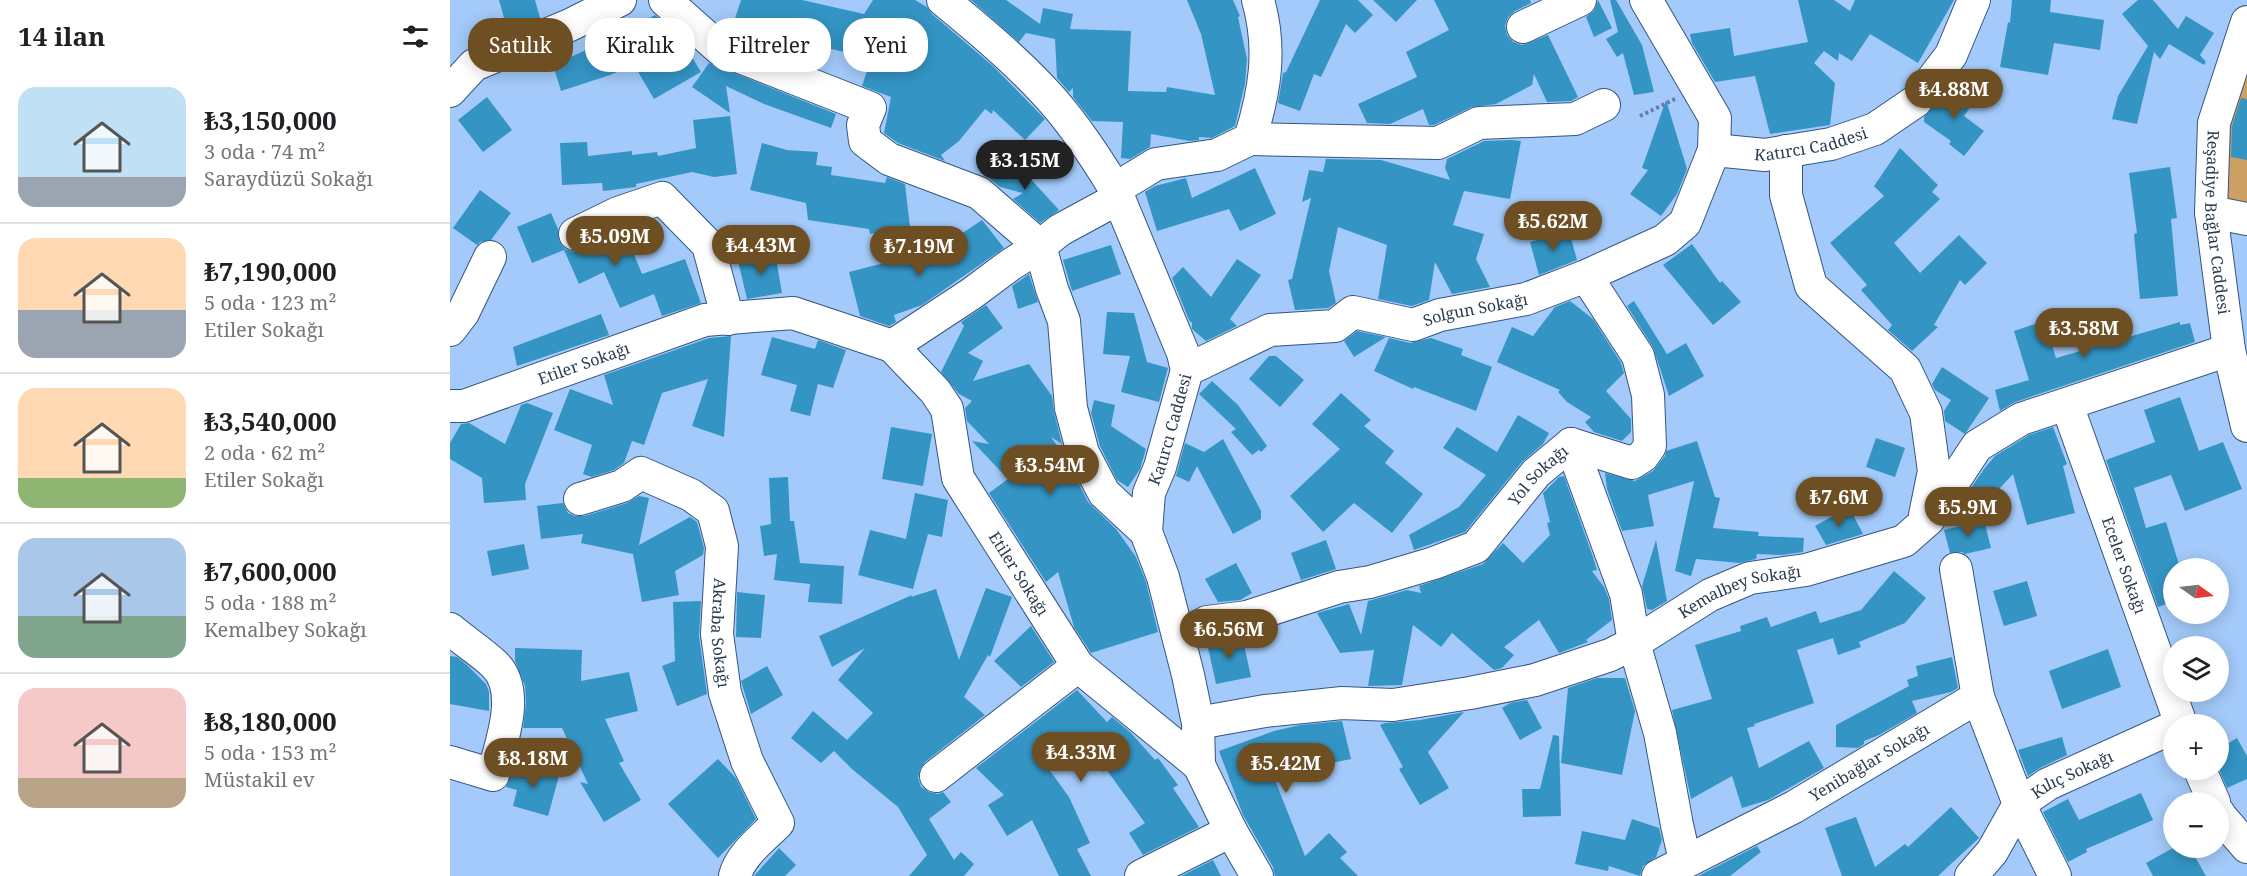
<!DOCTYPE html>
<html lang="tr">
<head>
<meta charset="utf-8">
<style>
  :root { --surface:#fff; --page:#f6f6f6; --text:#202124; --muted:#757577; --line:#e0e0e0; --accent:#6d4f23 }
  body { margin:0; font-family:"Noto Serif",serif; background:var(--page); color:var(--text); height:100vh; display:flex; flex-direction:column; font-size:22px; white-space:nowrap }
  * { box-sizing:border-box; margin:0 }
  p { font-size:20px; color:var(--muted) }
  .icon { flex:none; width:33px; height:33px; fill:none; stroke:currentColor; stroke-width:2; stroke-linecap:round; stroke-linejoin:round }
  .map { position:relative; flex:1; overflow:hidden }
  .side { display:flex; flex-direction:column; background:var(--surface); width:450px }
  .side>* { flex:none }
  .guide { position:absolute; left:18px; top:18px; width:570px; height:54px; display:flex; gap:12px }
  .needle { width:39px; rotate:104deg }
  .buttons { position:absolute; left:1713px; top:558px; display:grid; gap:12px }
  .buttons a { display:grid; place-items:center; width:66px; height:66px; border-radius:50%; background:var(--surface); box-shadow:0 3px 15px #0003; font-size:30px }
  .price { position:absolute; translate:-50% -51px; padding:0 14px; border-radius:21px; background:var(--accent); color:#fff; font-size:20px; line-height:39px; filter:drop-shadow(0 2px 3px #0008) }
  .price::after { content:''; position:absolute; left:50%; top:36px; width:18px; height:14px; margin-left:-9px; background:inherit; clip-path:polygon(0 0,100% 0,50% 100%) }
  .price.active { background:#222; color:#fff }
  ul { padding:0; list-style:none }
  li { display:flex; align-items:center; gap:18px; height:150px; padding:0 18px }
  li+li { border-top:2px solid var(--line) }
  li span { display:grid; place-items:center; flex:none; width:168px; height:120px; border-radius:18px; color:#555 }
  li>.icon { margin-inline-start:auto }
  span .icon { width:72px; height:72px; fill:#fffc; stroke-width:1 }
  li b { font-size:26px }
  h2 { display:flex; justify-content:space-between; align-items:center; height:72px; padding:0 18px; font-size:26px }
  .tag { padding:0 21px; border-radius:24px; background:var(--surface); box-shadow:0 3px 15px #0003; font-size:21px; line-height:54px }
  .tag.active { background:var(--accent); color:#fff }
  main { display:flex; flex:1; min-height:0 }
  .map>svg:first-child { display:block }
  .green { fill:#cc9f62 }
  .building { fill:#3495c5 }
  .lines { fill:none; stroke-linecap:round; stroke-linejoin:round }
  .minor-casing { stroke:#345680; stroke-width:34 }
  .path { stroke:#647ea0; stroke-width:4; stroke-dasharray:3 3; stroke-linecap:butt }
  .minor { stroke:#fff; stroke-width:32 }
  .labels { text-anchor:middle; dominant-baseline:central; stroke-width:6; stroke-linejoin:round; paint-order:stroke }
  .street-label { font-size:16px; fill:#2c3c50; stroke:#a3cafa }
</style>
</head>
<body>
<main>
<section class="side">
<h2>14 ilan<svg class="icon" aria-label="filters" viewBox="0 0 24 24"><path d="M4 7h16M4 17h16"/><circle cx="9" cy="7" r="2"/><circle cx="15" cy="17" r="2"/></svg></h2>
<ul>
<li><span style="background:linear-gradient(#bfe0f5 75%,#9aa5b1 0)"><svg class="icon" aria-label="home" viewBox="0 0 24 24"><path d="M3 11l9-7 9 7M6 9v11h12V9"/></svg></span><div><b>₺3,150,000</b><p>3 oda · 74 m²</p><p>Saraydüzü Sokağı</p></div></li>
<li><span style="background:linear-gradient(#ffd9b3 60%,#9aa5b1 0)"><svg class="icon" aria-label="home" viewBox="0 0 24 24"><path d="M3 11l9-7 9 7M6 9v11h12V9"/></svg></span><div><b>₺7,190,000</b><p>5 oda · 123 m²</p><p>Etiler Sokağı</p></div></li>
<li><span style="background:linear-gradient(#ffd9b3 75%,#8fb573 0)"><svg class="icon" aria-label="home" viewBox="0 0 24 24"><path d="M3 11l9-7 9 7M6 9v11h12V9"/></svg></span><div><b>₺3,540,000</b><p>2 oda · 62 m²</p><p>Etiler Sokağı</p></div></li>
<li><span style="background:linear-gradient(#a9c7e8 65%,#7fa58c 0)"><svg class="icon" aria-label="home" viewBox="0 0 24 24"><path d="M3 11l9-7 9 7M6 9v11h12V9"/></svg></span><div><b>₺7,600,000</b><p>5 oda · 188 m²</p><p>Kemalbey Sokağı</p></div></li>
<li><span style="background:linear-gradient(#f6c9c9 75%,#b9a48a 0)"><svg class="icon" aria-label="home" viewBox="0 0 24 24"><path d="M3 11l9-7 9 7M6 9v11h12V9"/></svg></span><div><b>₺8,180,000</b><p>5 oda · 153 m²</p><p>Müstakil ev</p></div></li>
</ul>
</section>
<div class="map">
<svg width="1797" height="876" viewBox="0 0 1797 876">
  <rect width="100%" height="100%" fill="#a3cafa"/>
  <path class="green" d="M1797 29V218L1761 212Z"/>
  <path class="building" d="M49 0H85L90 18 58 32Z
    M291 0H352L414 14 423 0H465L477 7 482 14 544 67 595 119 575 140 543 110 542 114 535 109 509 141 491 155 495 161 448 143 434 133 441 97 412 86 421 59 370 46 365 67 280 34Z
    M521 0H556L590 24 593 8 623 14 620 29 681 31 678 91 716 92 717 87 765 95 751 34 737 0H783L790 16 788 17 797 59 795 84 785 126 762 138 749 137V140L740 141 701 134 700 147 680 159 671 158 673 122 642 121 623 97V88L619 92 607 78 605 39 576 33 569 42Z
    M870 0H908L923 15 905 33 896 24 871 77 864 74 850 111 828 103 833 73 836 72Z
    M923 0H967L946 22Z
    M984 0H1080L1081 3 1065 11 1058 17 1055 26 1057 35 1063 42 1072 45 1098 35 1128 97 1121 101 1097 102 1084 74 1082 85 1046 104 1022 107 984 125H979L973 109 940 124 917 123 908 104 967 77 956 52 999 30Z
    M1148 0 1162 28 1144 37 1136 17 1144 11Z
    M1160 0H1166L1192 45 1204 92 1184 95 1173 53 1167 57 1156 39 1168 32Z
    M1348 0H1384L1400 11 1405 0H1504L1468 63 1420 34 1402 61 1389 53 1388 61 1374 51 1364 63 1385 83 1380 125 1320 134 1305 76 1265 82 1242 43 1240 34 1280 28 1284 56 1358 42Z
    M1562 0H1601L1600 12 1654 20 1650 50 1604 43 1598 75 1550 67 1558 22 1560 23Z
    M1688 0H1703L1728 29 1736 16 1764 33 1750 55 1756 62 1754 65 1719 44 1710 59 1704 52 1687 124 1662 119 1668 96 1698 46 1672 14Z
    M205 15 231 39 251 72 204 99 184 65 160 75 111 91 103 65 178 31Z
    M259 63 386 114 381 128 314 104 276 86 280 113 242 87Z
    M1501 85 1524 102 1514 116 1534 131 1514 156 1499 144 1501 141 1474 122V117Z
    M37 97 62 130 33 152 8 120Z
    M1791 98 1797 99V160L1781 157 1782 126Z
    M1216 100 1237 169 1227 194 1211 216 1180 194 1198 170 1192 168Z
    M280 116 287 174 264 177 242 172 186 184V187L153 191 152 183 112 185 110 143 137 142 138 156 182 151V155L207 152 208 156 246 148 243 120Z
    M1062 140 1071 141 1060 199 1014 191 1003 225 1034 234 1026 259 1040 287 1002 294 985 262 979 300 962 306 928 299 937 245 888 227 879 271 886 303 878 308 845 310 838 280 842 279 861 198 852 202 859 170 873 172 876 159 931 160 1000 180 995 168 997 159 1034 141Z
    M312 143 337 150 368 152 366 165 382 167 381 175 435 183 437 177 455 184 460 227 420 234 419 229 358 220 356 203 300 190Z
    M1450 148 1488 185 1482 192 1490 199 1444 243 1470 273 1509 235 1537 263 1515 285 1510 280 1484 325 1488 327 1462 351 1438 330 1442 325 1411 290 1417 285 1380 243 1434 196 1424 186Z
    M558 162 567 164 609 210 590 223 563 199 573 193 550 187 539 178Z
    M1720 167 1727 218 1721 219 1728 296 1690 299 1684 234 1687 233 1679 173Z
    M805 168 826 214 790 231 779 209 707 231 695 192 705 186 736 178 742 198Z
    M30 190 61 213 41 240 30 242 27 245 3 228Z
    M101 213 108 229 109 241 115 249 124 252 132 250 174 230 192 274 235 259 251 303 212 316 204 294 170 308 154 272 129 284 114 250 82 263 67 227Z
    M532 220 554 248 472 305 444 315 446 322 439 326 410 316 399 272 465 255 467 269 510 253 502 240Z
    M1119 231 1127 260 1089 275 1080 242Z
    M1242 244 1270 283 1272 281 1291 302 1263 325 1213 265Z
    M661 245 671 274 622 291 613 260Z
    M325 253 332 293 297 299 288 261Z
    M787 259 811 275 780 319 787 326 756 341 742 329V323L739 320 722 278 733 267 761 297Z
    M579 274 588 302 568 309 562 286Z
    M1120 301 1143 319 1171 363 1174 373 1156 391 1181 419V432L1172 441 1144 432 1135 422 1141 417 1117 402 1108 392 1110 390 1047 362 1062 327 1083 336 1105 307Z
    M1184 301 1217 354 1236 343 1254 376 1219 396 1203 347 1177 306Z
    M536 305 553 328 518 353 533 361 523 381 579 364 602 396 604 412 612 444 601 437 616 458 638 502 666 529 686 557 696 582 708 632 641 653 624 627 608 572 596 582 539 493 558 479 522 441 539 444 517 421 515 408 522 401 509 394 491 372 514 326 511 322Z
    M657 312 684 313 697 362 718 368 709 402 671 392 680 356 653 354Z
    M151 314 159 335 67 366 63 347Z
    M1594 321 1606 358 1730 322V325L1740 323 1745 342 1565 402 1550 411 1545 390 1579 380 1564 331Z
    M907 331 936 337 904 357 894 341Z
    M281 336 274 437 242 426 258 379 212 393 194 445 182 441 174 463 164 470 142 477 133 474 142 445 104 430 120 389 163 405 154 375 259 338Z
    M322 337 365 349 368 340 396 350 383 388 368 384 360 416 340 411 347 385 311 375Z
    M939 338 960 343 981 338 1013 349 1011 355 1042 367 1026 411 964 387 963 389 924 371Z
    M819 356H826L854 380 830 407 799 379Z
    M1492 367 1539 398 1515 434 1495 421 1494 411 1501 400 1485 390 1482 384Z
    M762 381 788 405 817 446 811 452 809 450 802 455 781 432 786 429 749 394Z
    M891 393 921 420 914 426 944 451 935 463 973 494 942 533 904 503 873 532 840 496 890 449 862 424Z
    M1730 397 1749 451 1773 442 1792 489 1735 511 1721 475 1684 488 1696 528 1716 522 1730 568H1724V601L1708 607 1656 460 1705 442 1694 410Z
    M644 400 665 405 661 426 696 449 690 469 678 487 667 480 650 446 641 413Z
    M77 403 103 413 75 484 76 500 34 503 32 478 0 459V443L11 424 19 423 55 444 71 405Z
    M1068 415 1099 433 1093 444 1072 462 1015 532 964 550 959 535 1009 507 1036 475 993 448 1007 427 1047 452Z
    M441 427 482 434 473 486 432 479Z
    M1603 427 1617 464 1613 466 1625 513 1577 525 1563 474 1526 514 1512 501 1534 469 1545 456 1579 435Z
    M1426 438 1455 448 1445 477 1416 467Z
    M773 439 811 511V519L783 534 747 466 739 482 726 476 735 443 754 452Z
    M1247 441 1265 497 1270 498 1263 528 1309 532 1308 536 1354 538 1353 552 1332 555 1307 554 1306 559 1289 563 1246 559 1241 576 1225 571 1244 481 1198 495 1204 526 1172 531 1157 489 1155 473 1185 481 1203 471 1215 456 1216 451Z
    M1114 476 1143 557 1147 570 1142 571 1154 587 1159 599 1162 620 1136 640 1138 642 1109 653 1089 620 1054 647 1064 655 1052 668 1044 670 1002 633 991 647 963 625 952 685 918 686 924 650 890 653 867 613 899 604 911 635 918 601 957 590 971 593 969 586 1033 564 1053 543 1073 563 1100 535 1097 523 1100 522 1093 493 1109 477Z
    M338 477 340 521H344L350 563 394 566 392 604 358 602 360 584 324 580 327 554 314 556 310 526 321 524 319 478Z
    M465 493 498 500 492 537 478 534 463 589 408 575 420 530 456 539Z
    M189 496 199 498 189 545 240 517 247 522 254 548 253 555 225 571 229 595 192 602 183 554 131 543 133 534 91 539 87 506 113 503 118 513 125 516H135L177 503Z
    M1399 507 1413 534 1376 545 1365 526Z
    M1534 520 1541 548 1515 554 1512 552 1500 553 1494 530Z
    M876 540 886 569 851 580 841 553Z
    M1206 540 1217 601 1202 610 1197 609 1192 586Z
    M74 544 79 569 42 576 37 551Z
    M786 563 802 593 790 600 768 602 755 579Z
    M1444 571 1476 598 1455 623 1409 642 1411 647 1388 655 1383 638 1347 650 1364 703 1304 724 1305 726 1297 728 1309 768 1359 741 1374 768 1318 800 1292 808 1282 776 1241 799 1222 710 1262 699 1245 645 1291 631 1290 626 1317 617 1321 627 1366 611 1370 623 1411 610Z
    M1577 581 1587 616 1554 626 1543 591Z
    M536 588 562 597 540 657 538 655 514 697 535 715 475 762 470 769 468 778 471 787 479 792 488 794 493 792 501 802 479 819 504 860 511 852 524 864 514 876H459L477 855 448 807 402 769 384 751 371 763 341 738 363 711 397 740 423 713 388 680 415 648 382 667 369 636 462 595 461 597 486 589 509 660Z
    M287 592 315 595 311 638 286 637Z
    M251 601 249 636 257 694 227 706 212 666 225 661 223 602Z
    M581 626 604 662 571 687 544 661Z
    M792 636 801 677 766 684 757 643Z
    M65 648 132 650 131 681 179 672 188 711 155 719 174 761 169 763 191 800 154 822 130 782 138 784 112 728H73L76 703 75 686 65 661Z
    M1658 649 1671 687 1612 709 1599 671Z
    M0 656 7 657 17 665 36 684 39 692V711L0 704Z
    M1502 657 1508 688 1501 692 1462 701 1467 713 1429 735 1414 741V744L1408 748 1386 747V725L1459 686 1457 680 1468 676 1466 666Z
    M317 666 333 695 301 714 291 681Z
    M1147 678H1175L1185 711 1172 775 1111 763 1118 688Z
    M627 690 657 722 662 717 681 733 705 760 708 758 728 785 723 788 749 827 693 855 679 833 695 823 656 769 653 772 626 741 598 768 619 797 640 843 627 849 641 876H609L582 820 557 836 538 805 554 795 526 768Z
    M1077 700 1092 728 1070 740 1052 708 1060 703Z
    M1014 712 978 752 999 788 970 805 949 769 953 767 930 725 935 723 970 720Z
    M892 721 901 759 823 775 855 856 879 833 897 852 890 858 908 876H825L823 867 793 815 769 751 824 731 850 725Z
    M1103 735 1109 736 1111 816 1073 817 1072 789H1090Z
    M1612 737 1617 755 1590 768 1578 776 1568 750Z
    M1787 738 1797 756V779L1777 788 1768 767V749Z
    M268 759 286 778 306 819 268 858 218 804Z
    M65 764 109 776 98 816 63 806 67 790 56 787Z
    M1691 793 1703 820 1636 849 1637 852 1618 862 1593 812 1618 799 1629 820Z
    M1501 807 1529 838 1488 876H1392L1375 828 1406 817 1425 867 1455 844 1458 847Z
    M1182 819 1209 828 1212 840 1206 857 1193 866 1190 876 1159 866 1158 871 1125 864 1132 831 1175 840Z
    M1307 846 1311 852 1280 876H1248Z
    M329 848 346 865 335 876H304Z
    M1723 848H1740L1756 876H1703L1696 863Z
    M763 860 771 876H731Z"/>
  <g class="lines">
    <defs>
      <g id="minor">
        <path d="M215 0 270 49 420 108 413 125 415 141 439 159 529 193 590 246 602 289 614 321 621 408 633 453 654 493 696 532"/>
        <path d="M493 0C527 28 562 57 592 89 621 119 644 154 665 189"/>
        <path id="s1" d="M1797 22 1764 123 1761 212 1779 350 1797 426"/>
        <path d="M1073 27 1130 0"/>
        <path d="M0 91 24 65 120 25 170 0"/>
        <path d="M800 139 988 143 1029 123 1125 119 1154 105"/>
        <path id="s2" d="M1264 150 1315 155 1381 144 1425 129 1466 101 1501 55 1524 0"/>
        <path d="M1336 151V195L1361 286 1455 369 1476 413 1484 471 1475 515"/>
        <path d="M1761 212 1797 219"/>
        <path d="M125 234 168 213 212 198 258 245 278 319"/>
        <path d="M0 330 13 313 40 257"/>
        <path id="s3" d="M442 346 485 391 497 409 508 478 628 666 749 765"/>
        <path id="s4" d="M737 370 820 330 885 326 903 312 963 325 990 315 1076 299 1136 276 1215 240 1235 223 1264 150 1265 118 1196 0"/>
        <path id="s5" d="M1617 405 1731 724"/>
        <path id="s6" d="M0 406H14L255 320 343 313 442 346 521 294 560 265 590 246 610 230 669 198"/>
        <path d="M1121 444 1182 463 1193 456 1200 446 1198 395 1188 356 1136 276"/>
        <path id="s7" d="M130 499 172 486 191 473 241 495 263 511 272 546 267 634 275 693 297 761 328 823C313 838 290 855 285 876"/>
        <path d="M1506 569 1528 697"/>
        <path d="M0 629C14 641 30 651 44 664 72 690 51 743 43 775L0 762"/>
        <path id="s8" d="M729 639 757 622 797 617 889 587 920 582 984 563 1026 547 1086 473 1121 444 1176 594 1184 643 1210 733 1227 825 1235 861"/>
        <path id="s9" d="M748 723 815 711 892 703 943 705 1020 693 1085 680 1160 655 1184 643 1260 595 1300 578 1356 570 1454 541 1479 519 1527 446 1571 419 1779 350"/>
        <path d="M1750 770 1764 802"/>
        <path d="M486 776 628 666"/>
        <path d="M1768 812 1771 817 1797 847"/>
        <path d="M691 876 781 831"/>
        <path id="s10" d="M807 876 781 831 749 765 748 723 738 675 713 577 696 532 699 493 710 467 737 370 733 353 665 189 706 164 767 155 800 139C815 91 822 49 808 0"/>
        <path id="s11" d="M1208 876 1344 807 1528 697 1569 804 1605 876"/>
        <path id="s12" d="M1521 876 1542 852 1569 804 1598 784 1724 727"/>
      </g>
    </defs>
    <use href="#minor" class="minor-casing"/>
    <path class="path" d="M1190 116 1225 99"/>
    <use href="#minor" class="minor"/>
  </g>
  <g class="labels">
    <g class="street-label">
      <text stroke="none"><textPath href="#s2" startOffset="98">Katırcı Caddesi</textPath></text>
      <text stroke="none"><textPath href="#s1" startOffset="206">Reşadiye Bağlar Caddesi</textPath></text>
      <text stroke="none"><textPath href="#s4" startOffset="306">Solgun Sokağı</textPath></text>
      <text stroke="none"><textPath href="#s6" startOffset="141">Etiler Sokağı</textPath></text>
      <text stroke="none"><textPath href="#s10" startOffset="472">Katırcı Caddesi</textPath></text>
      <text stroke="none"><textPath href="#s8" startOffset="408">Yol Sokağı</textPath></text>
      <text stroke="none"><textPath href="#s5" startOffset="170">Eceler Sokağı</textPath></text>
      <text stroke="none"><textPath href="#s3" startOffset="267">Etiler Sokağı</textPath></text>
      <text stroke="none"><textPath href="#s9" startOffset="566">Kemalbey Sokağı</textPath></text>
      <text stroke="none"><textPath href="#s7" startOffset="272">Akraba Sokağı</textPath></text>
      <text stroke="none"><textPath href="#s11" startOffset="240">Yenibağlar Sokağı</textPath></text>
      <text stroke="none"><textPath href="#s12" startOffset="148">Kılıç Sokağı</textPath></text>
    </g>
  </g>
</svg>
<div class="buttons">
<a><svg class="needle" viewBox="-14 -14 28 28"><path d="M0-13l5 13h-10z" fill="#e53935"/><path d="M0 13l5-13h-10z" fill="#757577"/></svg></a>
<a><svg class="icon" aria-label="layers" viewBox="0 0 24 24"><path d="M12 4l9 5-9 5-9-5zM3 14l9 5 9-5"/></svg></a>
<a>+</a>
<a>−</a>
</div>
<b class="price" style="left:1504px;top:120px">₺4.88M</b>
<b class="price active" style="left:575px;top:191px">₺3.15M</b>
<b class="price" style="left:1103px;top:252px">₺5.62M</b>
<b class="price" style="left:165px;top:267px">₺5.09M</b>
<b class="price" style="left:311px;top:276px">₺4.43M</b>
<b class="price" style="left:469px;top:277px">₺7.19M</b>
<b class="price" style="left:1634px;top:359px">₺3.58M</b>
<b class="price" style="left:600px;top:496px">₺3.54M</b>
<b class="price" style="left:1389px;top:528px">₺7.6M</b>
<b class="price" style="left:1518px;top:538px">₺5.9M</b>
<b class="price" style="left:779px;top:660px">₺6.56M</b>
<b class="price" style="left:631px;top:783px">₺4.33M</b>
<b class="price" style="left:83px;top:789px">₺8.18M</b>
<b class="price" style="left:836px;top:794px">₺5.42M</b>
<div class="guide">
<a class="tag active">Satılık</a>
<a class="tag">Kiralık</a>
<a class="tag">Filtreler</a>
<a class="tag">Yeni</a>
</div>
</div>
</main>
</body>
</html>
